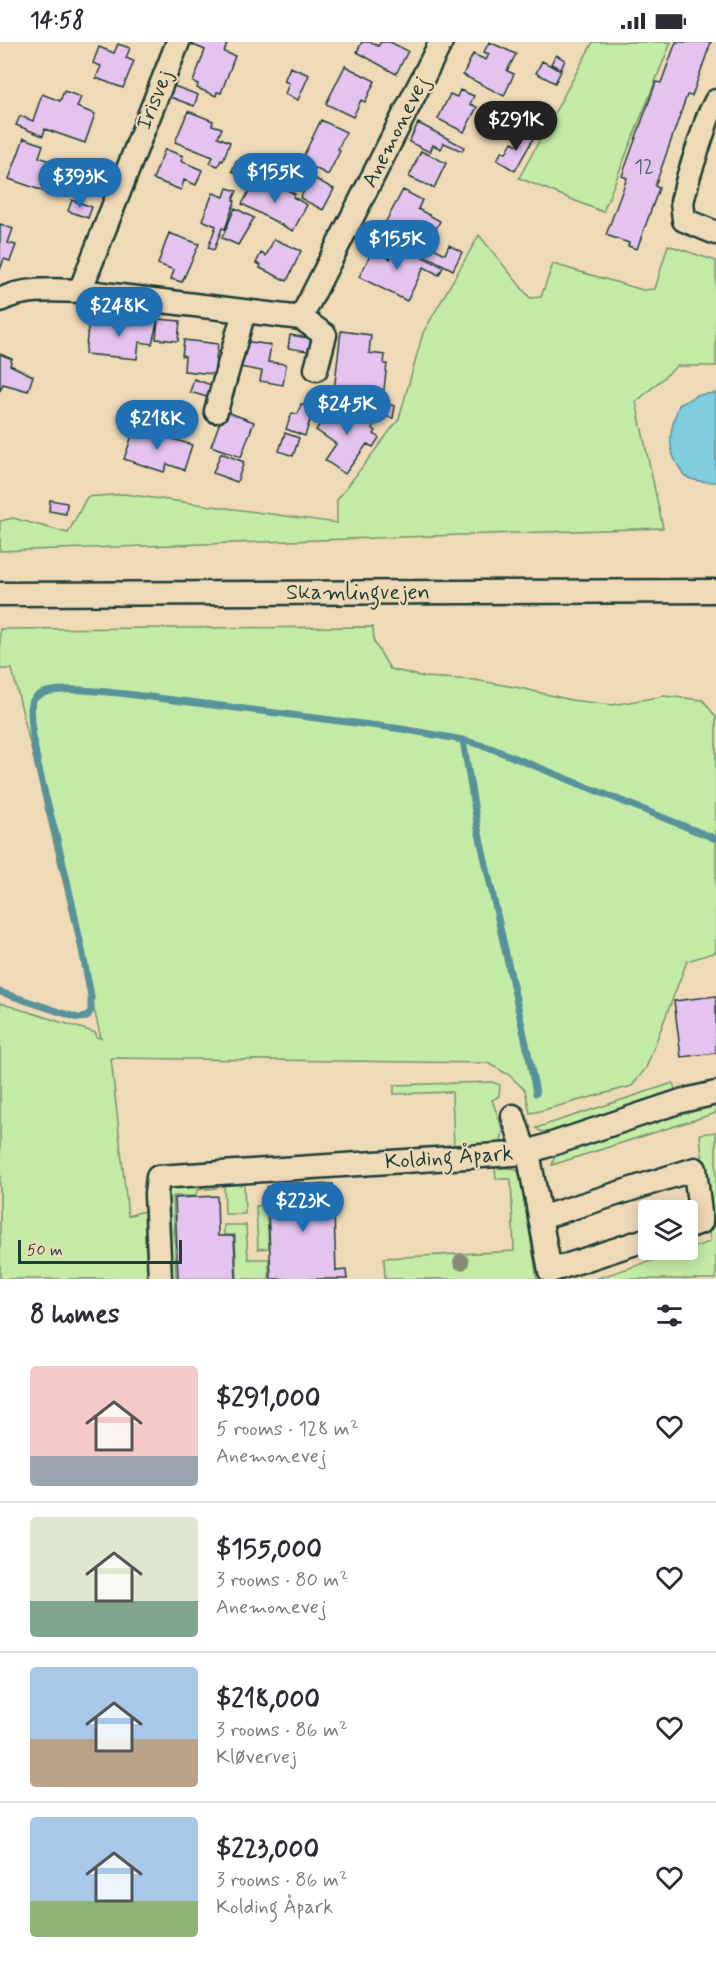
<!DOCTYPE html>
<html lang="en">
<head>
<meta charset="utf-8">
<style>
  :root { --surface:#fff; --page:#f2f2f3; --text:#2b2b33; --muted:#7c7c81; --line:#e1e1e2; --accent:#1f6fb2 }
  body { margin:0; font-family:Mynerve,sans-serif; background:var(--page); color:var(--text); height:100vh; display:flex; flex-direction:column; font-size:22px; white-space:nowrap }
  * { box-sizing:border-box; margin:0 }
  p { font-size:20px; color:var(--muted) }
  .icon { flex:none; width:33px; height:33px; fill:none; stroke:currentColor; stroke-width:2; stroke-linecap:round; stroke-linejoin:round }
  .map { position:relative; height:1237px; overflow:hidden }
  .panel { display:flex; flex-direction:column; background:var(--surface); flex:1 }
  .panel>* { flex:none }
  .tools { position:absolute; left:638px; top:1158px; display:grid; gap:12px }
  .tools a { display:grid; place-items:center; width:60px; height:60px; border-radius:6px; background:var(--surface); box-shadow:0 3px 15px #0003; font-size:30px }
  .scale { position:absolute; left:18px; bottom:15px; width:164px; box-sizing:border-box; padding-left:6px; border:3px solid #1f3d34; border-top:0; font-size:16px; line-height:21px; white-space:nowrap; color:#1f3d34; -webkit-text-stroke:4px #efdab8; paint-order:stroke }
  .price { position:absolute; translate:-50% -51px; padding:0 14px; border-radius:21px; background:var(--accent); color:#fff; font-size:20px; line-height:39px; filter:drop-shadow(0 2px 3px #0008) }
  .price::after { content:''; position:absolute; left:50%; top:36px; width:18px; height:14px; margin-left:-9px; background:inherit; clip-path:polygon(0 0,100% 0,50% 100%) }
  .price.selected { background:#222; color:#fff }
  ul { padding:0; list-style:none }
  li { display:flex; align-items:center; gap:18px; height:150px; padding:0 30px }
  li+li { border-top:2px solid var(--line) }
  li span { display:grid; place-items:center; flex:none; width:168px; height:120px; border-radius:6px; color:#555 }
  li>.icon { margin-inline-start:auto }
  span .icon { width:72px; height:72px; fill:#fffc; stroke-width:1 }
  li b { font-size:26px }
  h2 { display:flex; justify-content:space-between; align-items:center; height:72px; padding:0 30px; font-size:26px }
  .status { display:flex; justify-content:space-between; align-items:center; height:42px; padding:0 30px; background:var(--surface); direction:ltr }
  .status svg { height:16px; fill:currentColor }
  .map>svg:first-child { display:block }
  .green { fill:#c4eba6; stroke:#72946d; stroke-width:1.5 }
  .water { fill:#80cddf; stroke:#59939b; stroke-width:1.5 }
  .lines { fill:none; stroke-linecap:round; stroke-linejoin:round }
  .stream { stroke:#59939b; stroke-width:7 }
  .building { fill:#e5c3ef; stroke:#1f3d34; stroke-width:1.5 }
  .minor-casing { stroke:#1f3d34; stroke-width:27 }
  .minor { stroke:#efdab8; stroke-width:22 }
  .tree { fill:#868d75 }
  .labels { text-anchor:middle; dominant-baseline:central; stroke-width:4.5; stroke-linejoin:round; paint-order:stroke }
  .number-label { font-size:20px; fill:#505e63 }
  .street-label { font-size:22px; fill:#1f3d34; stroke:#efdab8 }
</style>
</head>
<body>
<div class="status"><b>14:58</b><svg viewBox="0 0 49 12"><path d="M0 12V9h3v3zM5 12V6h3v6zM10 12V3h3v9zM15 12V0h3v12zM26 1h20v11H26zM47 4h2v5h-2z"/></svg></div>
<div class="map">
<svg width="716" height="1237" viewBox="0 0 716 1237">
  <rect width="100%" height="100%" fill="#efdab8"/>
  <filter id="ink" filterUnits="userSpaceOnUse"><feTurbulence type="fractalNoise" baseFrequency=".0167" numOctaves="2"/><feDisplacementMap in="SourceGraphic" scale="12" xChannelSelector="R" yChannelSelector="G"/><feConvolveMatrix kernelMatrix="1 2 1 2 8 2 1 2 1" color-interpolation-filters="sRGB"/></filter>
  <g filter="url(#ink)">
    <path class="green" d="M593 0H671L603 170 519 136Z
      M479 193 530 256 541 255 553 222 643 248 655 247 668 203 716 219V324H677L636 360 663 486 0 509V479L13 476 68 491 87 455 124 452 337 481V458L399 377 423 291Z
      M373 585 374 600 390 627 424 635 475 638 520 646 571 658 612 663 664 654 703 658 716 675V910L687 919 646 1026 632 1044 536 1070 530 1071 525 1048 509 1033 488 1021 111 1016 128 1174 150 1167 153 1237H0V961L96 991V995L101 996 12 627H0V587Z
      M492 1040 500 1043 499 1054 492 1058 503 1088 501 1100 492 1105 454 1107 452 1050 394 1052V1043Z
      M673 1041 676 1050 550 1091 540 1089 536 1086Z
      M716 1062V1071L552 1123 555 1114 562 1109 689 1069Z
      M716 1090V1237H595L710 1200 700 1092Z
      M495 1126H512L520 1130 537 1237H385L384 1216 514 1209 511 1137H496Z
      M224 1140H244L245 1172H225Z
      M215 1141 216 1146 197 1148 196 1154H173L176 1237H167L165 1150 175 1142Z
      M266 1163 269 1206 258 1207 256 1164Z
      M224 1183H246L248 1217H269V1237H237L235 1193H224Z"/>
    <path class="water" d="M716 351V440C707 440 691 439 684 433 682 431 681 428 679 425 665 405 671 384 679 363L697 353Z"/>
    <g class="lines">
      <path class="stream" d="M463 698 478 787 529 1015 536 1051
        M0 950 78 976 87 975 91 968V954C81 901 70 849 57 797 47 758 31 708 31 667 31 663 32 658 36 655 51 642 106 650 126 652L402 687 463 698 488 705 716 797"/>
    </g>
    <path class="building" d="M192 0H221L227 2 224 10 235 14 221 51 217 50 216 54 197 46 198 42 193 40 205 8 191 2Z
      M362 0H370L378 4 381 0H390L408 9 396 32 357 10Z
      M489 0 516 12 507 29 514 32 504 54 463 33 473 12 486 18 489 12 484 10Z
      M676 0H711L692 54 687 53 655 144 659 146 637 207 628 204 629 201 606 193 627 136 622 134 656 40 661 41Z
      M118 2 130 6 126 16 134 19 123 46 96 36 101 24 93 21 99 5 114 11Z
      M556 13 565 18 561 27 551 22Z
      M542 19 561 29 555 41 536 31Z
      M345 24 375 39 365 60 361 58 353 75 326 62Z
      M290 25 309 33 298 58 285 52 289 41 284 39Z
      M174 44 198 53 194 64 170 55Z
      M460 48 474 54 470 62 477 65 464 90 438 77 450 52 457 55Z
      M64 49 81 55 77 65 95 72 85 101 45 87 43 94 16 83 20 74 33 79 42 52 60 59Z
      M188 69 213 79 212 83 222 86 218 95 230 100 223 119 221 118 218 124 210 121 213 115 175 100Z
      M321 78 346 90 338 107 340 109 328 133 315 126 312 131 300 126 303 120 301 119Z
      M418 81 464 105 462 109 444 101 441 107 433 103 430 110 409 100Z
      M526 88 535 93 515 129 497 118 502 109 506 111 512 100 518 103Z
      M24 96 43 103 39 115 63 124 52 152 9 137Z
      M165 107 183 114 181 119 202 128 196 143 184 138 181 148 153 137Z
      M421 109 446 121 434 146 409 135Z
      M236 119 248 124 244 134 232 129Z
      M312 135 334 147 323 168 300 156Z
      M256 137 271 145 273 141 295 152 293 155 307 163 293 189 242 162Z
      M227 146 237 149 233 158 235 159 225 187 222 186 214 208 208 206 216 184 202 178 213 151 224 155Z
      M403 148 422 158 418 167 440 179 428 203 445 212 449 203 462 210 453 228 418 210 422 203 384 183Z
      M72 158 92 165 88 176 68 169Z
      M235 166 254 176 238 203 222 196Z
      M0 182 13 187 8 201 16 203 10 219 4 217 0 228Z
      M169 191 199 202 182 240 171 237 174 228 158 222Z
      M274 197 301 209 287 239 260 226 261 223 256 221 261 211 266 214Z
      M397 202 443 225 439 233 424 225 407 259 359 235 373 208 390 217Z
      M137 275 158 277 152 302 139 300 137 317 85 312 89 278 136 283Z
      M158 277 180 279 178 299 156 297Z
      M341 289 371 293 369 311 385 313 384 322H387L383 355 334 349Z
      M290 293 315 297 313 310 288 306Z
      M184 298 218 302 214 332 184 329 185 314H182Z
      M243 299 271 303 268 320 286 322 283 343 260 339 262 329 239 325Z
      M0 312 12 317 10 323 33 334 28 349 3 342 0 349Z
      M194 337 214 344 210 356 190 350Z
      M335 360 358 376 362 370 376 379 372 386 376 389 374 392 379 396 373 405 367 402 345 432 325 418 336 402 316 388Z
      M301 362 314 366 305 394 286 387 292 371 298 372Z
      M387 362 395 364 393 376 384 374Z
      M224 369 254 380 241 415 211 404Z
      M135 385 192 403 184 428 167 422 164 430 124 417Z
      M285 391 299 396 293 414 279 409Z
      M221 411 244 420 237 440 213 431Z
      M50 458 67 461 66 472 49 469Z
      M716 954V1011L681 1015 674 959Z
      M333 1142 336 1229 346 1228 347 1237H271L267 1145Z
      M217 1154 218 1194H234L236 1237H178L175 1156Z"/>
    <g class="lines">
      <defs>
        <path id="minor" d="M716 59 708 75 689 133 682 160 684 178 716 191
          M80 249 178 0
          M0 258C23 246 54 248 80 249L301 276 325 293 316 327
          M301 276 441 0
          M216 369 244 270
          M0 552 716 549
          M513 1074 525 1110
          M528 1110 550 1229 648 1197
          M540 1176 695 1127 701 1180 687 1185
          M160 1237 156 1152 158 1135 513 1112 528 1110 681 1059 716 1051"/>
      </defs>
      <use href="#minor" class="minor-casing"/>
      <use href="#minor" class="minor"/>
    </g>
    <circle class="tree" cx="461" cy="1220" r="8"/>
  </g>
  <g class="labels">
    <g class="number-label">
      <text x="644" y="125">12</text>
    </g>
    <g class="street-label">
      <text transform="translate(155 58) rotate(-68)">Irisvej</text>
      <text transform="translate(396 90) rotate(-63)">Anemonevej</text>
      <text x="358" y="551">Skamlingvejen</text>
      <text transform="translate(449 1116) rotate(-4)">Kolding Åpark</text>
    </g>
  </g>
</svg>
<div class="tools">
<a><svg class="icon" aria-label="layers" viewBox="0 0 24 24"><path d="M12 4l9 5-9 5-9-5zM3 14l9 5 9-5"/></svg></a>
</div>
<div class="scale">50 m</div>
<b class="price selected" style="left:516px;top:110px">$291K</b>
<b class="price" style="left:275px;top:162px">$155K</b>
<b class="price" style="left:80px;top:167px">$393K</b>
<b class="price" style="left:397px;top:229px">$155K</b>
<b class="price" style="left:119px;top:296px">$248K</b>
<b class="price" style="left:347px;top:394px">$245K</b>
<b class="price" style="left:157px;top:409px">$218K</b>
<b class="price" style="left:303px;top:1191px">$223K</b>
</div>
<section class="panel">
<h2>8 homes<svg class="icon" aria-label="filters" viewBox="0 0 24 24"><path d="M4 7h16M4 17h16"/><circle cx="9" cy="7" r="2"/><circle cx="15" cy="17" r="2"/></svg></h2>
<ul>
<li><span style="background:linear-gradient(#f6c9c9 75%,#9aa5b1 0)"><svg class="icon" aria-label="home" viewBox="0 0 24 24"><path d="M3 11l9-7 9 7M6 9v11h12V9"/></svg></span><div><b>$291,000</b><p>5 rooms · 128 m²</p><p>Anemonevej</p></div><svg class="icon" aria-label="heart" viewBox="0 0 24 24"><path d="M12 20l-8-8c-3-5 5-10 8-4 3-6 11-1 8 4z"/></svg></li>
<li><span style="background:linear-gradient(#dfe7d0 70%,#7fa58c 0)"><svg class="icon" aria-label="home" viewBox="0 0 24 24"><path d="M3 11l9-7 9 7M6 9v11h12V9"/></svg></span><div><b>$155,000</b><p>3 rooms · 80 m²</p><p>Anemonevej</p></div><svg class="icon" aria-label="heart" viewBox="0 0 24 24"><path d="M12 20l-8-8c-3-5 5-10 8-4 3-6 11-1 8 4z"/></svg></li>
<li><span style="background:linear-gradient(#a9c7e8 60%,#b9a48a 0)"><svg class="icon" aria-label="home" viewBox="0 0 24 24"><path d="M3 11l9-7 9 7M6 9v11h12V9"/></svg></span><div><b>$218,000</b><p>3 rooms · 86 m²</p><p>Kløvervej</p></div><svg class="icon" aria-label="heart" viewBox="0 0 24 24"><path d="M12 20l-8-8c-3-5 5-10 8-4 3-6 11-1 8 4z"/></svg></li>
<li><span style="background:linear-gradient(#a9c7e8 70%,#8fb573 0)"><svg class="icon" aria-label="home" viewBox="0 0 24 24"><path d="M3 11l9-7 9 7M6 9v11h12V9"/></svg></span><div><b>$223,000</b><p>3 rooms · 86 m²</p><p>Kolding Åpark</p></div><svg class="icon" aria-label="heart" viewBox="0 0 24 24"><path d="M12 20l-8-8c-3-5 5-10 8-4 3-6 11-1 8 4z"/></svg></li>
</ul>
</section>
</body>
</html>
